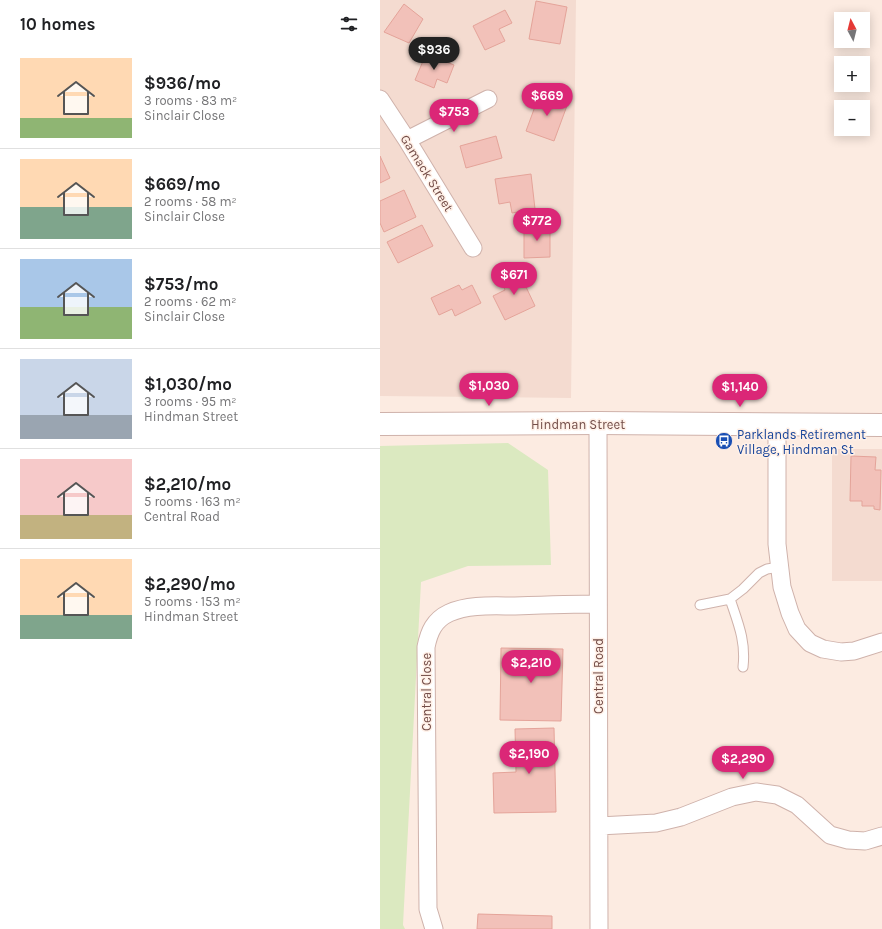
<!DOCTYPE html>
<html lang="en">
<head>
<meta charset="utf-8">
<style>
  :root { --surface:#fff; --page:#f2f2f2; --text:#202124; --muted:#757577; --line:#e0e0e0; --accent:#db2777 }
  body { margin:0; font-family:Karla,sans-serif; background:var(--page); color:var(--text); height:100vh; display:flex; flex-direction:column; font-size:15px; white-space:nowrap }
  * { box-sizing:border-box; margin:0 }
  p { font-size:13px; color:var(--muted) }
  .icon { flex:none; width:22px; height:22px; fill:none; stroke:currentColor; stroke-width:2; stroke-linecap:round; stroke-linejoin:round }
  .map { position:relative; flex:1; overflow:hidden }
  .details { display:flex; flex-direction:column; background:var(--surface); width:380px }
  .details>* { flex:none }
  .needle { width:26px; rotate:353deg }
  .buttons { position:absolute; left:454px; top:12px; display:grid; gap:8px }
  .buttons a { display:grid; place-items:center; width:36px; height:36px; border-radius:0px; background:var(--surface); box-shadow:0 2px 10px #0003; font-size:20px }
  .price { position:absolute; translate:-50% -34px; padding:0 9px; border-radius:14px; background:var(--accent); color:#fff; font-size:13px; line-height:26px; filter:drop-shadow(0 1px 2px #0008) }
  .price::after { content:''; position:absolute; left:50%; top:24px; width:12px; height:9px; margin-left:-6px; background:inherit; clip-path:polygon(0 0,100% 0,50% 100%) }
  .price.selected { background:#222; color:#fff }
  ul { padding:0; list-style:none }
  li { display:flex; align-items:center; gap:12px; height:100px; padding:0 20px }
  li+li { border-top:1px solid var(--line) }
  li span { display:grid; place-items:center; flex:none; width:112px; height:80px; border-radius:0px; color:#555 }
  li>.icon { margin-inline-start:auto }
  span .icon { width:48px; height:48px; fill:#fffc; stroke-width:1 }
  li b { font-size:17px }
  h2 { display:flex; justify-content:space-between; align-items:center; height:48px; padding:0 20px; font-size:17px }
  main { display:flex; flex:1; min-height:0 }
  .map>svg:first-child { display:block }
  .residential { fill:#f4dbd0 }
  .green { fill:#dbe9c0 }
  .building { fill:#f2c1b9; stroke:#e4a399 }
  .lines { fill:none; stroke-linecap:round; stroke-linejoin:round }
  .service-casing { stroke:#cfb2ab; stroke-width:11 }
  .minor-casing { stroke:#cfb2ab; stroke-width:19 }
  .tertiary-casing { stroke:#cfb2ab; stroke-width:24 }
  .service { stroke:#fff; stroke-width:9 }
  .minor { stroke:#fff; stroke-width:17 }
  .tertiary { stroke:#fff; stroke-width:22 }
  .labels { text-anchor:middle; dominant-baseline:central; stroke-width:3; stroke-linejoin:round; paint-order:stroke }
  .street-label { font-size:13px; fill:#734d48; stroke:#fff0e7 }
  .transit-label { font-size:13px; fill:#164399; stroke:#fff0e7; text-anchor:start }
</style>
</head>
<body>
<main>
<section class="details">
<h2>10 homes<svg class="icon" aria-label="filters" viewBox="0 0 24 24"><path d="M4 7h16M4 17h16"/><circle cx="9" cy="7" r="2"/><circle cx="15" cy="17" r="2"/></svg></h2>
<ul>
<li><span style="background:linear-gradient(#ffd9b3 75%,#8fb573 0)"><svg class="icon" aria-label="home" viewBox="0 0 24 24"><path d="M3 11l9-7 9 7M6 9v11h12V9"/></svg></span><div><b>$936/mo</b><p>3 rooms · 83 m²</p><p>Sinclair Close</p></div></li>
<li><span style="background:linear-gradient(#ffd9b3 60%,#7fa58c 0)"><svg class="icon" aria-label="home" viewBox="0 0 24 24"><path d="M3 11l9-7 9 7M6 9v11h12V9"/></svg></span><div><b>$669/mo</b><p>2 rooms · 58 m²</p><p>Sinclair Close</p></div></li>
<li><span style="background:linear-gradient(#a9c7e8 60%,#8fb573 0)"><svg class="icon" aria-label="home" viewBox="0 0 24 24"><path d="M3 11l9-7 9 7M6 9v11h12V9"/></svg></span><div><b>$753/mo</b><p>2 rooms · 62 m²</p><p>Sinclair Close</p></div></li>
<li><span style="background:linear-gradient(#c9d6e8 70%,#9aa5b1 0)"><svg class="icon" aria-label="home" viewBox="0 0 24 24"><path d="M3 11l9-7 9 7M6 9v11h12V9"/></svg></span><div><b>$1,030/mo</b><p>3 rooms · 95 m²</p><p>Hindman Street</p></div></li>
<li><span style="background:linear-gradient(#f6c9c9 70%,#c2b280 0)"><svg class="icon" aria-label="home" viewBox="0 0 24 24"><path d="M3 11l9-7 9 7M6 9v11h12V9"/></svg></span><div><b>$2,210/mo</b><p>5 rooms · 163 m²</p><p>Central Road</p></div></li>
<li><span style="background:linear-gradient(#ffd9b3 70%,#7fa58c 0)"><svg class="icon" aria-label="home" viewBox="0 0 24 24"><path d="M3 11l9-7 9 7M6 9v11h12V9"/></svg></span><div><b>$2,290/mo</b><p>5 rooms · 153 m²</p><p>Hindman Street</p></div></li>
</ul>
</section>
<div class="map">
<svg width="502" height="929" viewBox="0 0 502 929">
  <rect width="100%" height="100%" fill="#fcebe1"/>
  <path class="residential" d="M0 0H196L191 398 0 396Z
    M452 449H502V581H452Z"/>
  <path class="green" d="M128 443 168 470 171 565 88 566 41 582 23 925 25 929H0V446Z"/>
  <path class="building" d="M156 1 187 7 180 44 149 39Z
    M24 4 43 19 29 43 4 32Z
    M125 10 132 23 119 29 125 41 105 50 93 26Z
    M46 54 74 65 67 83 57 79 54 88 35 80Z
    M160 93 188 103 174 141 146 131Z
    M116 136 122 158 86 168 80 146Z
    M0 156 10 178 0 183Z
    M151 174 155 209 132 213 130 202 119 204 115 179Z
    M24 190 36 217 4 232 0 223V201Z
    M42 225 53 246 18 263 7 242Z
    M144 226H170V257L144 258Z
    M138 270 155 306 125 320 113 296 125 290 120 278Z
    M79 285 82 290 92 285 101 303 75 316 72 309 59 315 51 298Z
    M471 456 496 457 495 470H501L500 510 494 509V506H482V501H470Z
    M121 648 183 649 181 721 120 720Z
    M174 728 176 812 114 813 113 773 136 772 135 729Z
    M98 914 172 916V929H97Z"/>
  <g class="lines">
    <defs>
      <path id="service" d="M350 599C358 623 366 641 363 667
        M320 605 350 599 363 589 379 573 387 569 400 567"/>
      <path id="minor" d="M0 99 27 140 93 248
        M27 140 108 99
        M218 423 219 929
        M397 425V544L402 587 410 613 417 629 430 643 443 649 461 652 474 651 502 642
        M219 826 276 823 301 817 352 797 376 792 397 795 417 805 450 835 468 840 485 841 502 836
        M54 929 48 909 46 647C49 632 54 620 69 613 89 604 114 606 135 606 163 605 191 604 218 604"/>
      <path id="tertiary" d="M0 424 218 423 502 425"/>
    </defs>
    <use href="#service" class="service-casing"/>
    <use href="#minor" class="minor-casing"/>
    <use href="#tertiary" class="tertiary-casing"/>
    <use href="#service" class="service"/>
    <use href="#minor" class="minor"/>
    <use href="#tertiary" class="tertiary"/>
  </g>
  <defs>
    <symbol id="bus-disc" viewBox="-11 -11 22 22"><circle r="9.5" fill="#1a4fb4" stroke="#fff0e7"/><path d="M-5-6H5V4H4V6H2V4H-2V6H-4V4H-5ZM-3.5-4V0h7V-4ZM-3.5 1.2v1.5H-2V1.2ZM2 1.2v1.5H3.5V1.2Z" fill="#fff"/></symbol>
  </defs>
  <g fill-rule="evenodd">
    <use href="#bus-disc" x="334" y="431" width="20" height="20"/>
  </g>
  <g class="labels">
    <g class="street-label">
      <text transform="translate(47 173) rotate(58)">Gamack Street</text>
      <text x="198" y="424">Hindman Street</text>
      <text transform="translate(218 676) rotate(-90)">Central Road</text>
      <text transform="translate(46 692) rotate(-90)">Central Close</text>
    </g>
    <g class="transit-label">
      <text x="357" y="434">Parklands Retirement<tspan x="357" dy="15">Village, Hindman St</tspan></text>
    </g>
  </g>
</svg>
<div class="buttons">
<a><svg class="needle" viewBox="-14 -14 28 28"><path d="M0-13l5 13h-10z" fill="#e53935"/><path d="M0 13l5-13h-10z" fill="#757577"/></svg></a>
<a>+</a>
<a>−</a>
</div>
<b class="price selected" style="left:54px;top:71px">$936</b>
<b class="price" style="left:167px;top:117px">$669</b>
<b class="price" style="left:74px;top:133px">$753</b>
<b class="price" style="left:157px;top:242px">$772</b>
<b class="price" style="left:134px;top:296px">$671</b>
<b class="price" style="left:109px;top:407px">$1,030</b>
<b class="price" style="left:360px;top:408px">$1,140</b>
<b class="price" style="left:151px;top:684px">$2,210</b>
<b class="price" style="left:149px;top:775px">$2,190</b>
<b class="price" style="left:363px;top:780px">$2,290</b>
</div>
</main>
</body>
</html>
